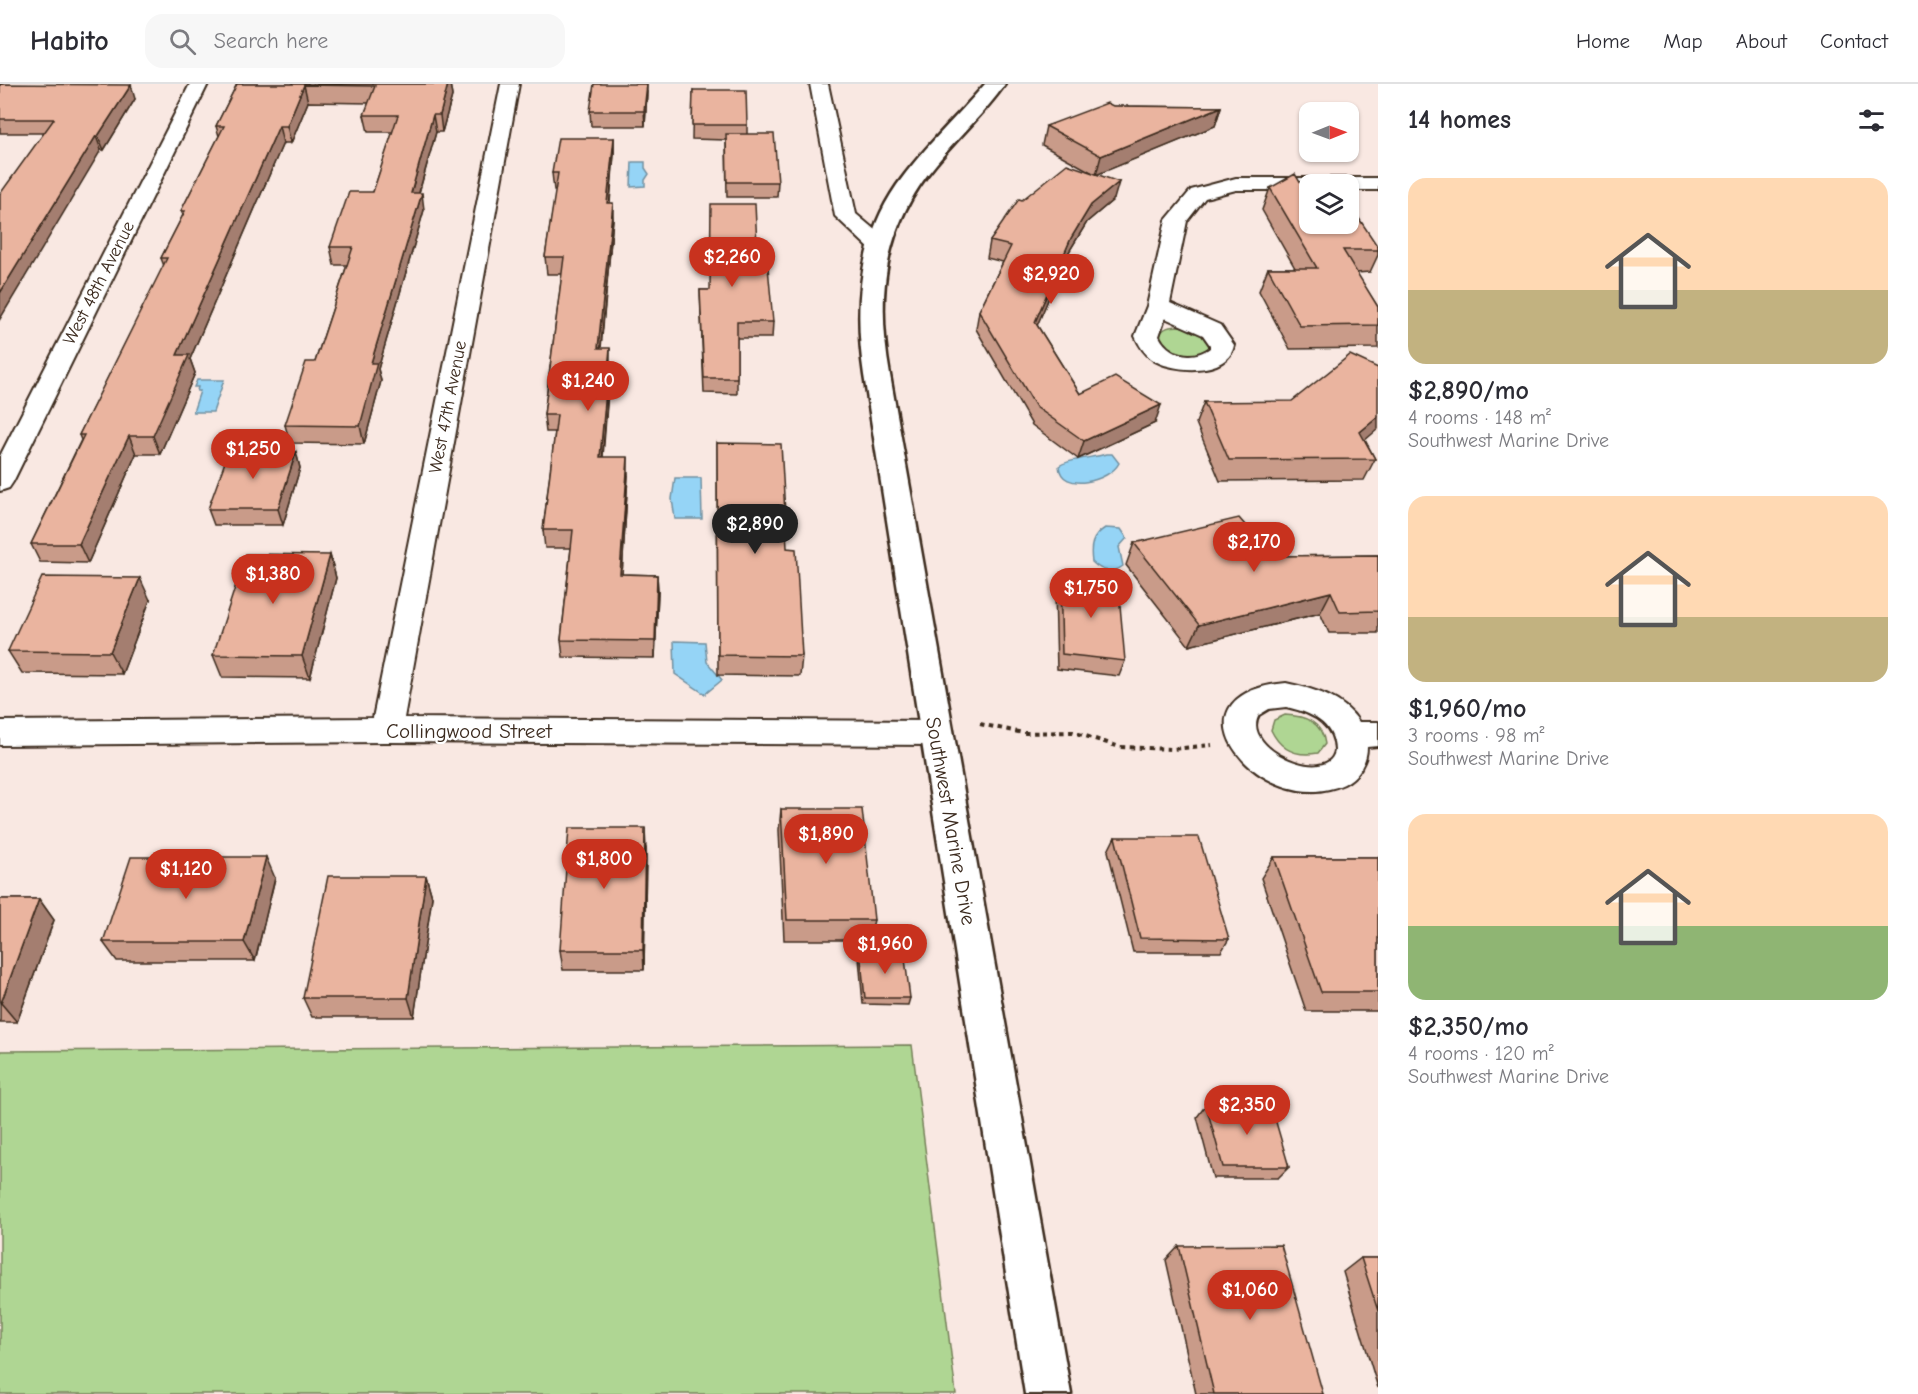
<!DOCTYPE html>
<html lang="en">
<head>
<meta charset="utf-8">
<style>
  :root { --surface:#fff; --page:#f7f7f7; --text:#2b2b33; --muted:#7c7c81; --line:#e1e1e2; --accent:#c8321e }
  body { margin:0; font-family:"Comic Neue",sans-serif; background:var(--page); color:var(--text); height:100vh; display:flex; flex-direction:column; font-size:22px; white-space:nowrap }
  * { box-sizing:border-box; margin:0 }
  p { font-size:20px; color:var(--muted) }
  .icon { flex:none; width:33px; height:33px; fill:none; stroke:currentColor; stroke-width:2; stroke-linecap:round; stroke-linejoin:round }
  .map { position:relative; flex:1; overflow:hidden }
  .side { display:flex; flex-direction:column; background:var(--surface); width:540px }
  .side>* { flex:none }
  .needle { width:39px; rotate:89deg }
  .tools { position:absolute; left:1299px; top:18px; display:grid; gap:12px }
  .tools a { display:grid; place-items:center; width:60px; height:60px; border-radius:12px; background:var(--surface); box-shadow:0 2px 4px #0004; font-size:30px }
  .price { position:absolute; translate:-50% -51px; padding:0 14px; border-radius:21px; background:var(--accent); color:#fff; font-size:20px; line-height:39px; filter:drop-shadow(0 2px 3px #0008) }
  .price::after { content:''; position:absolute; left:50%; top:36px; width:18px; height:14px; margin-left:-9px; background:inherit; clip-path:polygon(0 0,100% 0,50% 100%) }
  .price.current { background:#222; color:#fff }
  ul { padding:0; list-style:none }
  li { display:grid; align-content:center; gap:12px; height:318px; padding:0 30px }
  li span { display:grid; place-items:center; height:186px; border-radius:18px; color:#555 }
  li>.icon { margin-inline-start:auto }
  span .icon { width:108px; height:108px; fill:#fffc; stroke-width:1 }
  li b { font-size:26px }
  h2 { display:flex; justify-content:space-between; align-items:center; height:72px; padding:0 30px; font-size:26px }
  header { display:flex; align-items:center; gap:36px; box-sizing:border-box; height:84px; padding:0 30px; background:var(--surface); border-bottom:2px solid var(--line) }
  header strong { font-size:28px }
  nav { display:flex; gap:33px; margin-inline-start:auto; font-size:21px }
  .search { width:420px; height:54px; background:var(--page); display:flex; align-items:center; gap:15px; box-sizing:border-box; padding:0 21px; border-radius:18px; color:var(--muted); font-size:22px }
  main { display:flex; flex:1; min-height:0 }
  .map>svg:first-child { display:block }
  .green { fill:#afd693; stroke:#758058; stroke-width:1.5 }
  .water { fill:#95d4f6; stroke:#7190a0; stroke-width:1.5 }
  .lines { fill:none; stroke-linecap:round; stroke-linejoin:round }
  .street-casing { stroke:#3b2a1e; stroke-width:4 }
  .secondary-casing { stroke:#3b2a1e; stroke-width:5 }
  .path { stroke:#3b2a1e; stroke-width:4; stroke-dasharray:4.5 4.5; stroke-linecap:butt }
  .street { fill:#fff; fill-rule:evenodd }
  .secondary { fill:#fff; fill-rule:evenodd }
  .wall { fill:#c99b89; stroke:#3b2a1e; stroke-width:1.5 }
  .shaded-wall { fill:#a47e6f; stroke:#3b2a1e; stroke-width:1.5 }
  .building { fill:#eab49f; stroke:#3b2a1e; stroke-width:1.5 }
  .labels { text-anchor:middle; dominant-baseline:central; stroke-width:4.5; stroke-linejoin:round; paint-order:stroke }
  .far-street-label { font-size:18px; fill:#3b2a1e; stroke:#fff }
  .street-label { font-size:21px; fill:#3b2a1e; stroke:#fff }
</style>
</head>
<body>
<header>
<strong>Habito</strong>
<div class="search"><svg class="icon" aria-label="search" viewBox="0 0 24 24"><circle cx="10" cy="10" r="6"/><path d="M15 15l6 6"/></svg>Search here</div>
<nav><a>Home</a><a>Map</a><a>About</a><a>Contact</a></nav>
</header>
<main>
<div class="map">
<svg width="1378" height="1310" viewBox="0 0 1378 1310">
  <rect width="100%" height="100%" fill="#f9e8e2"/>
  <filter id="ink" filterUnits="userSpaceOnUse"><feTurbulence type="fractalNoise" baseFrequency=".0167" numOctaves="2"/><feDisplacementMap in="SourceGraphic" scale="12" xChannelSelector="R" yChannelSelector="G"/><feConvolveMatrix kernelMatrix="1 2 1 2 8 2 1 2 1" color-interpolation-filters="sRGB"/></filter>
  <g filter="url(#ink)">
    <path class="green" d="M1180 242 1203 249 1210 258 1209 263C1194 279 1167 269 1159 252 1163 243 1171 242 1180 242Z
      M1285 631C1306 632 1322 638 1325 660L1318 669C1297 673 1281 667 1271 646L1274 636Z
      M912 961 956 1310H0V967Z"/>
    <path class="water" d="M632 78H645V84L649 90 645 96V102L631 103Z
      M197 296H224L213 328H193L200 307H197L198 303H194Z
      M1106 370H1112L1119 379C1110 397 1061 410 1059 382 1068 375 1093 374 1106 370Z
      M675 394H701L702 435H675L672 415Z
      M1105 444 1121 445 1127 454 1119 463 1123 482C1112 490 1101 487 1092 478 1090 463 1091 453 1105 444Z
      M674 557 705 558 707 578 722 596 705 610 675 590Z"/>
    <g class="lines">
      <defs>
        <path id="street" d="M190 0H208L13 398 9 404 0 407V372Z
          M501 0H519L404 634 937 637 948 640 953 649 948 658 937 661 386 658 0 661V637L373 634Z
          M810 0H828L856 130 888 157 891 162 888 167 880 169 872 167 835 132Z
          M1236 94H1378V106H1348V100H1310V106H1236L1205 114 1187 137 1170 219 1220 241 1234 261C1229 292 1172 289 1152 275 1144 269 1139 261 1135 252L1147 222 1166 136 1191 106ZM1165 234 1203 251 1210 261V264C1192 277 1168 271 1159 252Z
          M1286 599C1314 605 1343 613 1359 638H1378V662L1367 663C1367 678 1358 693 1344 700 1263 738 1157 610 1286 599ZM1286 623C1310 628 1335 639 1335 667 1328 703 1239 664 1259 631L1269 625Z"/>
        <path id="secondary" d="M985 0H1005C985 29 958 53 936 80 883 143 876 212 890 291L1071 1310H1025L864 291C854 225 858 157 897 101 923 64 956 34 985 0Z"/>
      </defs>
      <use href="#street" class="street-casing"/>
      <use href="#secondary" class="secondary-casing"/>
      <path class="path" d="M980 640 1023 649 1073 648 1120 663 1173 665 1212 661"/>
      <use href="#street" class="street"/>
      <use href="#secondary" class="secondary"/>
    </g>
    <path class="wall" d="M0 0 135 15 104 66H101L43 49H0Z
      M237 0H450L452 12 442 48H436L419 109 424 126 378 285 381 297 364 360 290 359 285 341 315 278 347 181H334L330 163 373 108 393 48H368L364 31 369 19 308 18 291 59H283L190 275 195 289 160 370H136L88 479 40 478 31 460 81 356 79 351 164 182 161 174 183 131 181 127 219 52 216 42Z
      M693 6 747 41V50L778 98 777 113H727L726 56 692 55Z
      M647 8 645 42H591L590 27Z
      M1113 22 1221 23 1215 42 1097 90 1114 115 1087 138 1067 171 1037 241 1080 310 1155 339 1078 375 1032 341 976 245 979 227 1003 178 987 174 990 157 1022 116 1091 88 1042 61 1046 42Z
      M614 54V70L610 119 613 135 601 264 610 281 603 373 628 391 622 490 657 491 658 508 655 574 563 573 561 556 571 464H545L543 446 555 348H546L544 331 562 190H547L545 173 556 106H554L552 89Z
      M1270 104 1304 105 1378 163V171L1370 188 1356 189 1378 223V264L1290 265 1259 207 1268 184H1295L1262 126Z
      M758 183 773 238 772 254H737V310L704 309 700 206H710Z
      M1204 318 1365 356 1375 375 1364 396 1220 397 1196 339Z
      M717 359 787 464 802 572 800 592 718 591Z
      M296 368 300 384 283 441H214L208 425Z
      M1134 459 1272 472 1378 471V549H1329L1320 529 1189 562 1126 481Z
      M330 471 336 494 310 594 222 593 213 571Z
      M1060 492 1125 577 1119 592 1057 585 1055 508Z
      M150 516 122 590 22 589 8 567Z
      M781 725 874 836 869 856H784L779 746Z
      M1115 753 1229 855 1221 868H1133L1108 767Z
      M646 765 644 886H563L560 866Z
      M1274 773H1378V927H1306L1261 794Z
      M426 792 432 813 414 933H312L303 914Z
      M275 794 255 877H117L103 858Z
      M0 815H39L54 836 17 938H0Z
      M860 867 910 914 908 921 863 920 859 874Z
      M1206 1021 1289 1083 1278 1094H1213L1197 1033Z
      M1179 1162 1323 1310H1196L1166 1176Z
      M1361 1174H1378V1304L1343 1188Z"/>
    <path class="shaded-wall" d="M448 0H450L452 12 442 48 440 31Z
      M647 0V8L645 42 644 27Z
      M131 1 135 15 104 66 98 52Z
      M304 1 308 18 291 59 287 42Z
      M1221 23 1215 42 1096 91 1101 72Z
      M433 31 436 48 414 126 411 109Z
      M279 42 283 59 190 275 195 289 160 370 153 352 177 271Z
      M96 52 101 66 0 235V209Z
      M614 54V70L608 135 607 119Z
      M1119 98 1114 115 1087 138 1067 171 1031 256 1035 238 1071 154 1091 121Z
      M422 109 424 126 378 285 381 297 364 360 360 342 371 279Z
      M613 119V135L599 281 598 264Z
      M610 264V281L601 390 600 373Z
      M1161 321 1155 339 1078 375 1084 357Z
      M1378 333V345L1350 369 1360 348Z
      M129 352 136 370 88 479 79 460Z
      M296 368 300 384 283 441 278 425Z
      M628 373V391L621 508 620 490Z
      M330 471 336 494 310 594 302 572Z
      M657 491 658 508 655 574V557Z
      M140 494 150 516 122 590 110 568Z
      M1331 508 1320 529 1189 562 1199 541Z
      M645 744 646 765 644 886 643 866Z
      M266 773 275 794 255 877 244 858Z
      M426 792 432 813 414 933 408 914Z
      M39 815 54 836 17 938 1 919Z"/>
    <path class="building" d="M0 0 131 1 98 52H96L0 209V110L54 35H0Z
      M237 0H448L440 31H433L411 109H422L371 279H377L360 342 285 341 306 278H315L353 163H330L349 108H373L398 31H364L375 2 304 1 287 42H279L177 271H189L153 352H129L79 460H31L84 351H79L167 174H161L185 127H181L224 42H216Z
      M594 0H647L644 27H590Z
      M693 6H746L747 41H692Z
      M1107 19 1113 22 1221 23 1101 72 1046 42Z
      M726 50H774L778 98H727Z
      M558 54H614L607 119H613L598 264H610L600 373H628L620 490 657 491 655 557 561 556 573 446H543L557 331H544L564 173H545L558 89H552Z
      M1067 80 1119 98 1091 121 1071 154 1035 238 1080 310 1115 293 1161 321 1084 357 1036 323 979 227 1011 162 990 157 1019 115 1022 116Z
      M1295 90 1304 105 1310 104V140H1348V118L1378 163V166H1343L1378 223V241L1300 242 1268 184H1317L1270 104Z
      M711 120H755L758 183H768L773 238H737V294H704L700 206H710Z
      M1350 271 1378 284V333L1360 348 1375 375 1229 376 1204 318 1292 317Z
      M717 359 781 360 787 464 796 465 802 572 718 571Z
      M229 367 296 368 278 425H208Z
      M1239 434 1272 472 1378 471V527L1340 528 1331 508 1199 541 1134 459Z
      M246 470 330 471 302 572 213 571Z
      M1060 492 1118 499 1125 577 1062 570Z
      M42 493 140 494 110 568 8 567Z
      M781 725H862L874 836H787Z
      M569 744H645L643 866H560Z
      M1115 753H1199L1229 855 1140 854Z
      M131 773H266L244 858H103Z
      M1274 773H1378V908H1321Z
      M328 792H426L408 914H303Z
      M0 815H39L1 919H0Z
      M860 867H904L910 914H865Z
      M1206 1021H1271L1289 1083H1223Z
      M1281 1161 1323 1310H1214L1179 1162Z
      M1361 1174H1378V1227Z"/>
  </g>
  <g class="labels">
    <g class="far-street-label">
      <text transform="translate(99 199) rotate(-63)">West 48th Avenue</text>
      <text transform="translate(448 323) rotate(-79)">West 47th Avenue</text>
    </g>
    <g class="street-label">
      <text x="469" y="647">Collingwood Street</text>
      <text transform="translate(951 737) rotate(80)">Southwest Marine Drive</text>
    </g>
  </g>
</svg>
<div class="tools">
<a><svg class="needle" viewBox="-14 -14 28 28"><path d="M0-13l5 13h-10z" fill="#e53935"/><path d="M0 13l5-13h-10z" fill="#7c7c81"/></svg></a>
<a><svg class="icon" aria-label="layers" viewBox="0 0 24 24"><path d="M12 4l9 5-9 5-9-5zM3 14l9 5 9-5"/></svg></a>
</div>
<b class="price" style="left:732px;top:204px">$2,260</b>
<b class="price" style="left:1051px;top:221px">$2,920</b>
<b class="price" style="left:588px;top:328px">$1,240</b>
<b class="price" style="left:253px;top:396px">$1,250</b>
<b class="price current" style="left:755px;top:471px">$2,890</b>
<b class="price" style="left:1254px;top:489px">$2,170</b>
<b class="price" style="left:273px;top:521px">$1,380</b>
<b class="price" style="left:1091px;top:535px">$1,750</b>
<b class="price" style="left:826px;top:781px">$1,890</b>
<b class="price" style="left:604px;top:806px">$1,800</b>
<b class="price" style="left:186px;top:816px">$1,120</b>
<b class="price" style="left:885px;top:891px">$1,960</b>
<b class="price" style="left:1247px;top:1052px">$2,350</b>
<b class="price" style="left:1250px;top:1237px">$1,060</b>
</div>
<section class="side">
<h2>14 homes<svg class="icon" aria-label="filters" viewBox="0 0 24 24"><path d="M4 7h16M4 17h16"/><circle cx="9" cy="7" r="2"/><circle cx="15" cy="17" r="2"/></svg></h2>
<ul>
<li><span style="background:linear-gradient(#ffd9b3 60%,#c2b280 0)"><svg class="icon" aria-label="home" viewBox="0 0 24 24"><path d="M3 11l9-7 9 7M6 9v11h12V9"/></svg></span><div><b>$2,890/mo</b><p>4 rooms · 148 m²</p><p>Southwest Marine Drive</p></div></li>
<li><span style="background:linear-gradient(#ffd9b3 65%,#c2b280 0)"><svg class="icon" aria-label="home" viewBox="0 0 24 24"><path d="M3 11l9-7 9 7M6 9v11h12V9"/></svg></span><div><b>$1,960/mo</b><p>3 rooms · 98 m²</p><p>Southwest Marine Drive</p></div></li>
<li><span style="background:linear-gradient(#ffd9b3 60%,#8fb573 0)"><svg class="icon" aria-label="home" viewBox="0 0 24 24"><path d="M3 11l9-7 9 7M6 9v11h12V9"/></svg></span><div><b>$2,350/mo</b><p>4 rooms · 120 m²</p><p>Southwest Marine Drive</p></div></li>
</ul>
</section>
</main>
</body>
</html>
